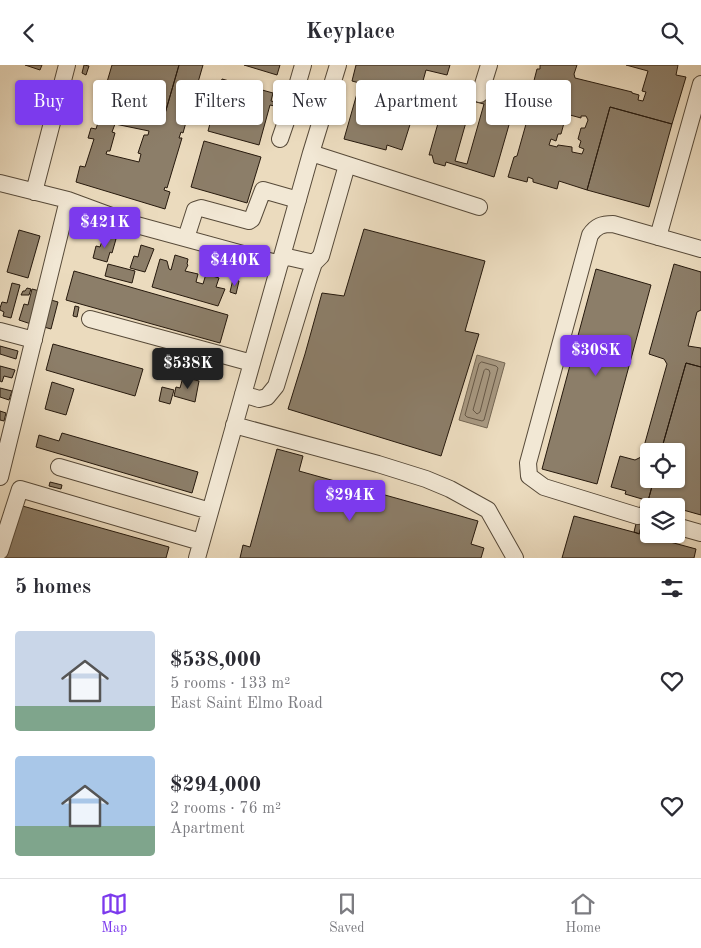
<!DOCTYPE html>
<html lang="en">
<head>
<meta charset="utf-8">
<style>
  :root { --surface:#fff; --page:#f7f7f7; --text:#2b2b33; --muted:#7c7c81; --line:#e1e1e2; --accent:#7c3aed }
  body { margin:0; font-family:"Old Standard TT",serif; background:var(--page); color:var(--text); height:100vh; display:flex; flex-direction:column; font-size:19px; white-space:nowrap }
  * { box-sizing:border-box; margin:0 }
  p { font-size:16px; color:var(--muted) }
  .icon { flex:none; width:28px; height:28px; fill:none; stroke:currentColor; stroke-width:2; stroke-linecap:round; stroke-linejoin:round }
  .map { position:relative; height:493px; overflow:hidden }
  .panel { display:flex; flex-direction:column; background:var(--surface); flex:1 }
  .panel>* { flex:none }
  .banner { position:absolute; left:15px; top:15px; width:671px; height:45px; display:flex; gap:10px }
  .buttons { position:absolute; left:640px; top:378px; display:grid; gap:10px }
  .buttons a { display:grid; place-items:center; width:45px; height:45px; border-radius:5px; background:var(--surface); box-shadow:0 1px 4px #0004; font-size:25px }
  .price { position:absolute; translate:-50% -42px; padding:0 11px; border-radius:5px; background:var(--accent); color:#fff; font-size:16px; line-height:32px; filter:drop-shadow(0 1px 2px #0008) }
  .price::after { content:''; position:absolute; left:50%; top:30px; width:15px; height:11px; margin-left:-8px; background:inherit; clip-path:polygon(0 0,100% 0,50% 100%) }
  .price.current { background:#222; color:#fff }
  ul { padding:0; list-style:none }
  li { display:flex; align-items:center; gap:15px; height:125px; padding:0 15px }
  li span { display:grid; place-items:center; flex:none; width:140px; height:100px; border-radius:5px; color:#555 }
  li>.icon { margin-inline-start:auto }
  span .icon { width:60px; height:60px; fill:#fffc; stroke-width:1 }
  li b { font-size:21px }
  h2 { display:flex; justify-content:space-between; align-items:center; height:60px; padding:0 15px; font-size:21px }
  .tag { padding:0 18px; border-radius:5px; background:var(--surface); box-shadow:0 1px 4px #0004; font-size:18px; line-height:45px }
  .tag.current { background:var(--accent); color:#fff }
  header { display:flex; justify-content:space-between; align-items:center; height:65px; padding:0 15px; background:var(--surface); font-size:22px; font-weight:800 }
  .dock { display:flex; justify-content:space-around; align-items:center; height:70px; border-top:1px solid var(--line); background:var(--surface); font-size:14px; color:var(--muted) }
  .dock a { display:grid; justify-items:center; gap:2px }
  .dock .current { color:var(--accent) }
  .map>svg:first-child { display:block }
  .water { fill:#a89982; stroke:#746653 }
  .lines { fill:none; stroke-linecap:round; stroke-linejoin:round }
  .shore { stroke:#675948; stroke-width:1 }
  .building { fill:#8c7e69; stroke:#26190d; fill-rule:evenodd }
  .minor-casing { stroke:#574a39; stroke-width:18 }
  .minor { stroke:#f2e8d5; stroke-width:16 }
</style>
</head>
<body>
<header><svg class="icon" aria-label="back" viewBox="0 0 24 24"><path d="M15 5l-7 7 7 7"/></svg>Keyplace<svg class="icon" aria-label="search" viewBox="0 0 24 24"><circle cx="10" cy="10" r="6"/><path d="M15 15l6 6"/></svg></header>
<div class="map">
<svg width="701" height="493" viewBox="0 0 701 493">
  <rect width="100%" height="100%" fill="#ebdbbe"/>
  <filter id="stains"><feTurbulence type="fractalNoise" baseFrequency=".004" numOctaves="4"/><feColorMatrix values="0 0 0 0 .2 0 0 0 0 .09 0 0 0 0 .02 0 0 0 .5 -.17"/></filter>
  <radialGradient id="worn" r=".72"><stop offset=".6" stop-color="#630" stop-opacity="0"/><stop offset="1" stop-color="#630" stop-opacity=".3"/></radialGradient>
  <path class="water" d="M477 290 505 298 487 363 459 355Z"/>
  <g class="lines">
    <path class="shore" d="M482 297 496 301 498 303 484 355 482 356 467 352 465 350 479 299Z
      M486 304 489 305 490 308 480 347 477 349 473 345 484 306Z"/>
  </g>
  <path class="building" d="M25 0H42L40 5Z
    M84 0 89 1 86 10 82 8Z
    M112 0H179L164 52 102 34Z
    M179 0H203L192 38 189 37 187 43H190L183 68 181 67 179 73H182L167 123 165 122 164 125 170 127 165 144 76 117 80 101 85 102 94 74 88 73 91 63 96 64 105 35 164 52ZM115 59 149 66 148 70H144L138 88 141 89 139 97 106 89 107 86H110L115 68 112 67Z
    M244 0H280L277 10Z
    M356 0H450L447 10 426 5 418 34 352 16Z
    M540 0H577L574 9 575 13 632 27V28L639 30 638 35 643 36 646 27 642 26 648 6 626 0H678L676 10 686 12 672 59 610 42 587 125 559 116 557 124 533 117V114L528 112 527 117 508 112 514 92 517 91 526 59 523 58 537 4H540ZM566 46 570 48V50L581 53V51H586L588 55 585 63H581L578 74 581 76 579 82 584 84 582 89 572 87V82L558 80 557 82 549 80 551 74 556 76 558 69H561L564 58 561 56 562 50Z
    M222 14 273 28 271 36 280 38 279 42 270 40 259 80 208 66Z
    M360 18 418 34 402 85 387 80 386 85 344 74Z
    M455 22 515 39 494 112 446 97 445 101 434 98 432 90H429L446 30 452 31ZM472 36 484 39 467 99 455 96Z
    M610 42 672 59 649 142 587 125Z
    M204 76 261 92 247 138 191 122Z
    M364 164 485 196 465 266 479 269 441 391 288 344 305 289 322 228 344 231Z
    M19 165 40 171 28 213 7 207Z
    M104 170 116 174 112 188 110 187 107 197 93 193 96 181 100 182Z
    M141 180 154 184 145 207 130 203 134 191 138 192Z
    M175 190 188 194 187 199 188 200 185 206 198 209 196 217 203 219 206 209 219 213 216 222 225 224 218 241 152 222 160 194 167 196 169 204 171 205Z
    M108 199 135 206 132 218 105 211Z
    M674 199 701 207V245L697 247 688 281 701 283V302L686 298 661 386H649V414H654L639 469 634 467 642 434 625 429 626 426 611 422 620 391 635 395 641 392 667 299 664 294 649 289Z
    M596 204 651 220 597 419 542 404Z
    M74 206 228 250 220 278 66 235Z
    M233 214 239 216 236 229 230 227Z
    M12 218 20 220 11 253 3 251 4 247 0 245V243L2 237 7 238Z
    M27 223 31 224 29 230H21L23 226H25Z
    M32 224 40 226 31 259 19 255 24 239 28 240Z
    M51 235 58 237 51 264 44 262Z
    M75 241 79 242 77 252 73 251Z
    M53 279 143 304 135 331 46 305Z
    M0 281 18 286 16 294 0 289Z
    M686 298 701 302V450L676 443V441H668L648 436 654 414H676V386H661Z
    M0 301 15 305 12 313 4 311 2 317 0 316Z
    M183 312 199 316 195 337 174 331 176 322 180 323Z
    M52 317 74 324 66 350 45 344Z
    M162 322 174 325 170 339 159 336Z
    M0 323 12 326 9 335 0 332Z
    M0 346 6 348 4 356 0 355Z
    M62 368 198 407 192 428 36 382 39 370 59 376Z
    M277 384 303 391 299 406 478 456 471 479 484 483 481 493H240L243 480 250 482Z
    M50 417 62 420 61 424 49 421Z
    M19 440 169 482 166 493H4Z
    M574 451 696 484 694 493H562Z"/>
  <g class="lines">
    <defs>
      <path id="minor" d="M303 0 290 45 323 53
        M480 29 489 0
        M280 74 290 45
        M311 88 479 142
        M0 118 68 135 133 159 280 199
        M34 127 67 0
        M658 172 701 19
        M186 173 195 145 201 143 249 156 252 154 263 125 298 135
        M283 191 314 198
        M90 254 252 298
        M0 266 34 275
        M243 329 259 334 267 332 276 321 308 216 314 198 321 191 347 100
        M234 360 378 399 426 414 450 424 488 445 515 493
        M59 402 210 446
        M0 412 68 135
        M638 451 544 422 529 411 528 398 590 170C596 161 602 159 613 159L701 184
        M676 461 701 468
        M0 486 20 424 201 477
        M197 493 311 88 338 0"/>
    </defs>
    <use href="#minor" class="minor-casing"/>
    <use href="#minor" class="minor"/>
  </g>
  <rect width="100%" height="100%" filter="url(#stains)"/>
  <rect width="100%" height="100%" fill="url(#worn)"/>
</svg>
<div class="buttons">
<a><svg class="icon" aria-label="locate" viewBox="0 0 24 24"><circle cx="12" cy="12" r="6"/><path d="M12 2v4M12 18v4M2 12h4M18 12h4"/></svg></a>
<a><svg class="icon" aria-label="layers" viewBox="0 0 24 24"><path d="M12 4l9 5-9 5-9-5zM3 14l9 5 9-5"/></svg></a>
</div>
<b class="price" style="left:105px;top:184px">$421K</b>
<b class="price" style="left:235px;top:222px">$440K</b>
<b class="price" style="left:596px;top:312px">$308K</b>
<b class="price current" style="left:188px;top:325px">$538K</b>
<b class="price" style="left:350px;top:457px">$294K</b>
<div class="banner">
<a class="tag current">Buy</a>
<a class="tag">Rent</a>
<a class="tag">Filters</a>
<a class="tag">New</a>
<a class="tag">Apartment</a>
<a class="tag">House</a>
</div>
</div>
<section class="panel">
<h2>5 homes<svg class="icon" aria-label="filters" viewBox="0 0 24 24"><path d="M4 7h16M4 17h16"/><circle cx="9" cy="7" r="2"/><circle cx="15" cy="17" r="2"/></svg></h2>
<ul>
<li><span style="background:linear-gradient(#c9d6e8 75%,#7fa58c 0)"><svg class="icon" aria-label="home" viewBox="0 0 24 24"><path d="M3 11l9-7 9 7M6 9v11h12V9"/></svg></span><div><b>$538,000</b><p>5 rooms · 133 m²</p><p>East Saint Elmo Road</p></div><svg class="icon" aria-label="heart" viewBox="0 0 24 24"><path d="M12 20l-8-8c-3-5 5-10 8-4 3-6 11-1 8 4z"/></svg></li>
<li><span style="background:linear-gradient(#a9c7e8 70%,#7fa58c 0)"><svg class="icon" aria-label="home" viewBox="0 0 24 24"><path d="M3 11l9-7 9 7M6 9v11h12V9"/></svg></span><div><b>$294,000</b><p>2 rooms · 76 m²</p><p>Apartment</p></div><svg class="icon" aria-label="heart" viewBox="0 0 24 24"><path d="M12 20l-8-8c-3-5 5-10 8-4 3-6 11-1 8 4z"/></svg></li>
</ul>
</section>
<nav class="dock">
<a class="current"><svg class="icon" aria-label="map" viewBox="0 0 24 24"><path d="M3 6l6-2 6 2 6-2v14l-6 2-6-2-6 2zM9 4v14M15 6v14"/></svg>Map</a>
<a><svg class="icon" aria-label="saved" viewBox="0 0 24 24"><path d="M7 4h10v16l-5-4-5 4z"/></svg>Saved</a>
<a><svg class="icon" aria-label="home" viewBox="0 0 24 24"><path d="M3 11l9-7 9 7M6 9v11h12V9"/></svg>Home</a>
</nav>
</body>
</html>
